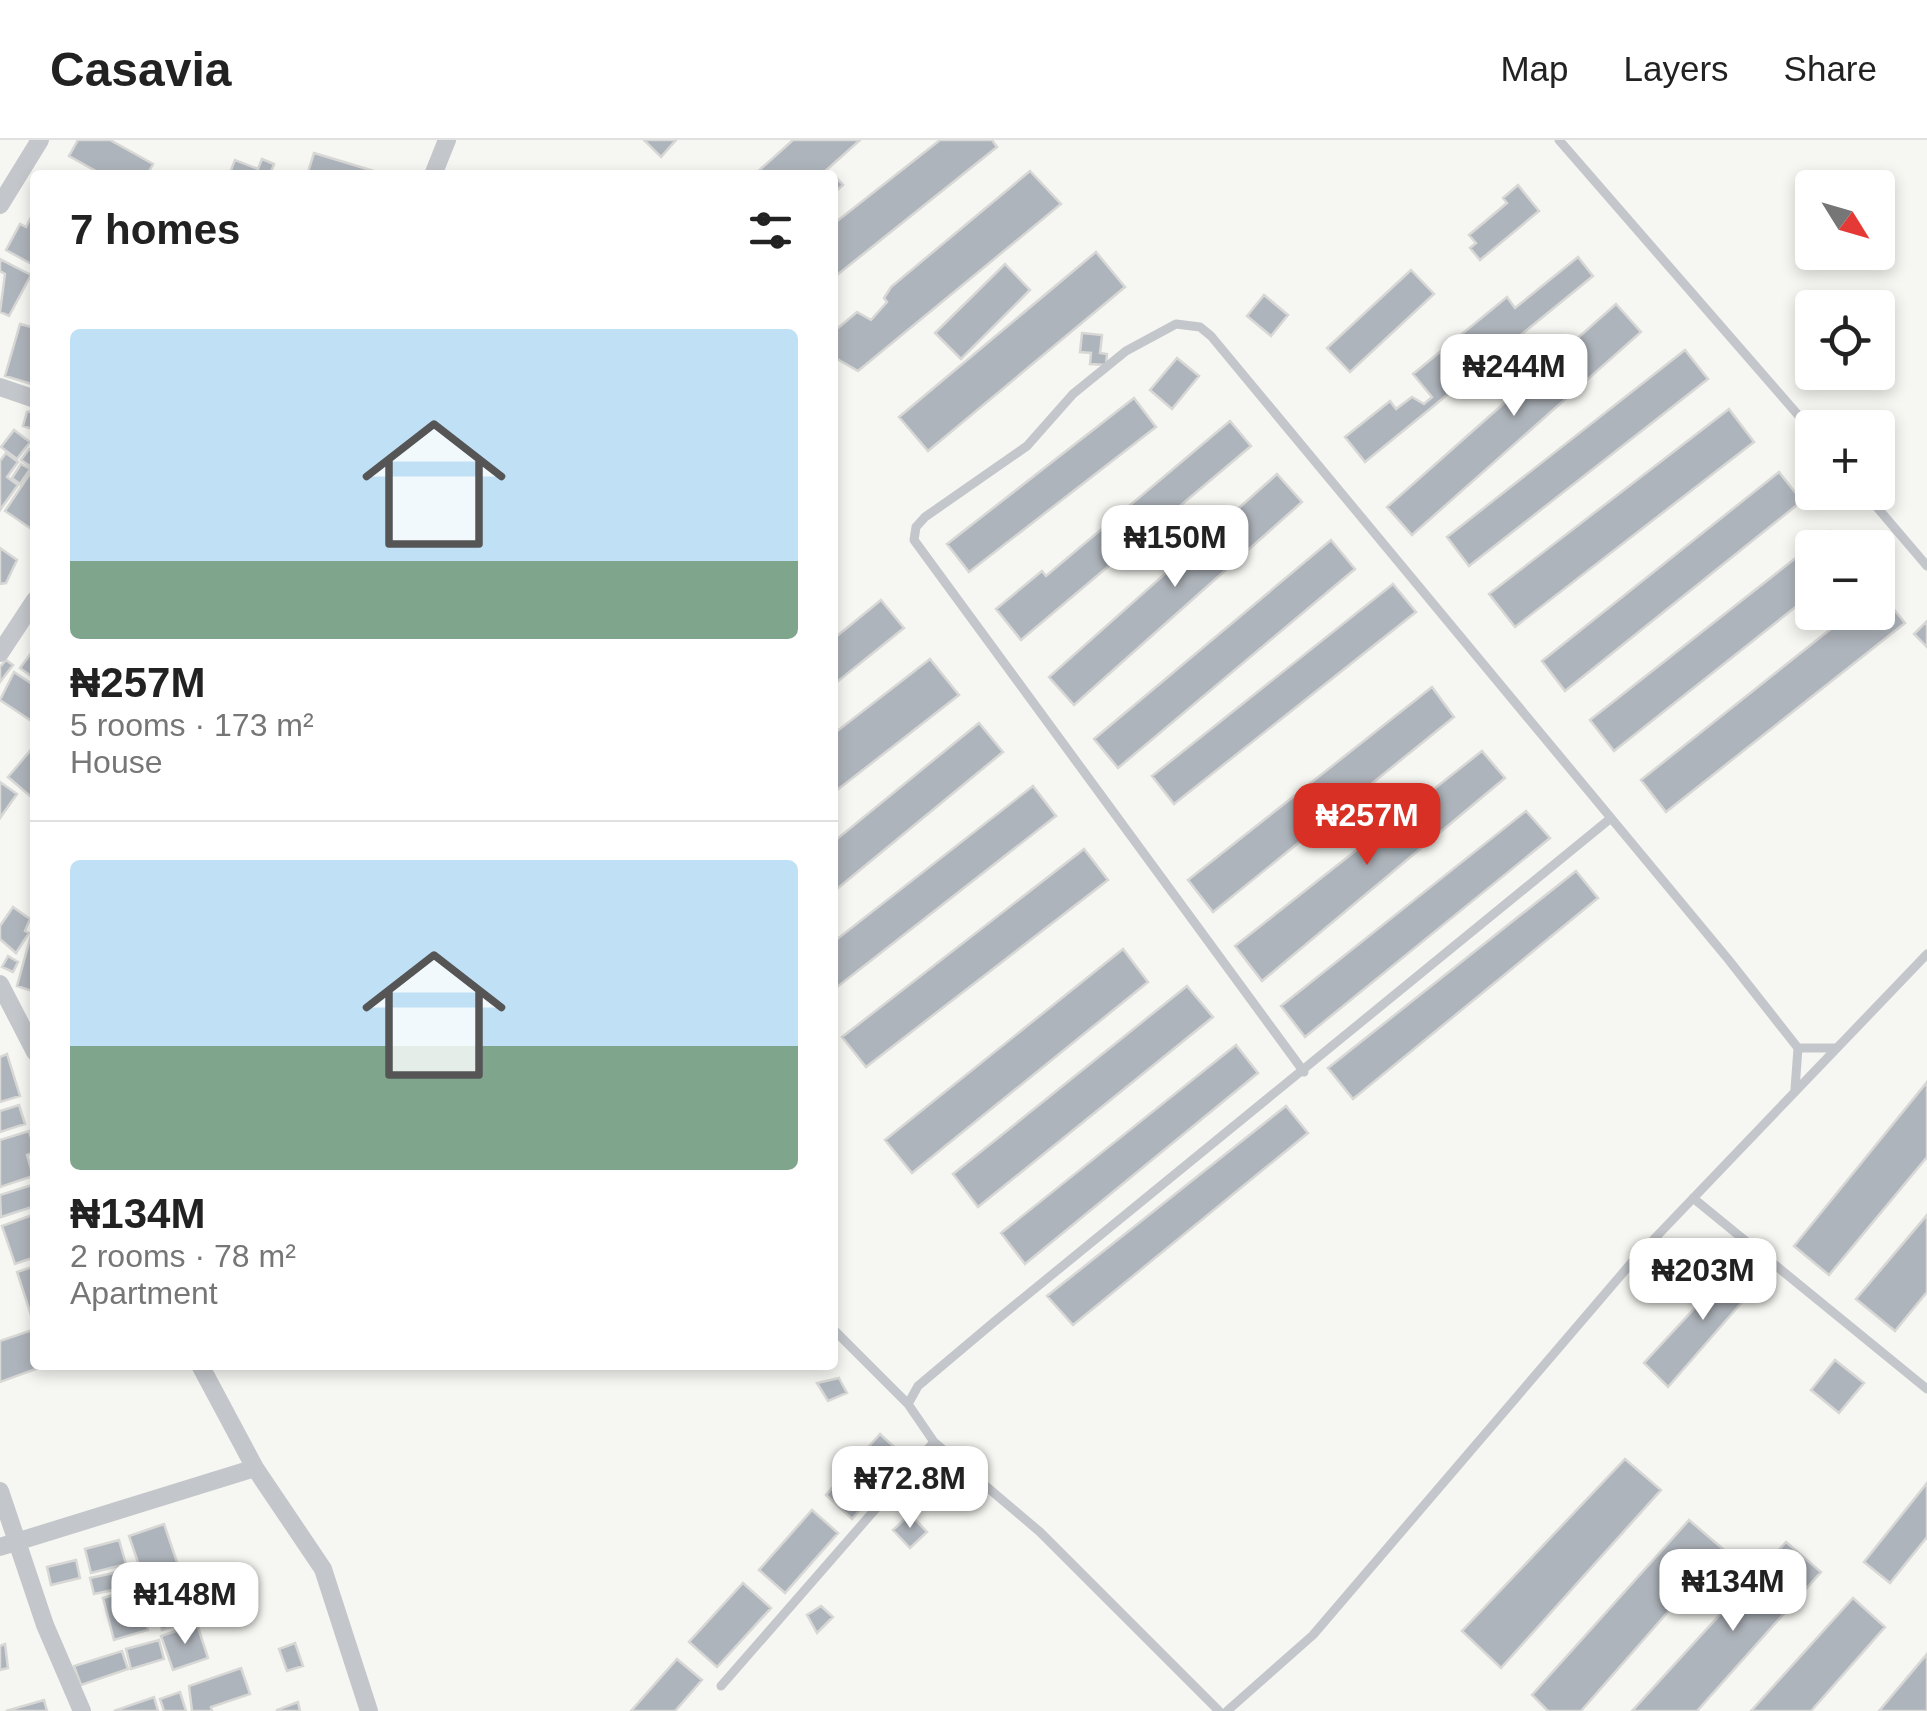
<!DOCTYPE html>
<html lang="en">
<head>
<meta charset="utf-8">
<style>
  :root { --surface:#fff; --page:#f6f6f6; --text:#222; --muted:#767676; --line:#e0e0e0; --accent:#d93025 }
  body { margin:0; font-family:Helvetica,sans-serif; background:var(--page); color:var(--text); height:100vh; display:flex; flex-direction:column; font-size:38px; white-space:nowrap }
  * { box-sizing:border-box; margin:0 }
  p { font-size:32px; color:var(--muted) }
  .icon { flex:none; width:55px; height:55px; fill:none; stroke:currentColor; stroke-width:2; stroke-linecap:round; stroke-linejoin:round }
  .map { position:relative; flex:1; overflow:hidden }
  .drawer { position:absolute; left:30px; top:30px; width:808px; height:1200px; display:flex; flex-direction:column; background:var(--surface); border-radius:10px; box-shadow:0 5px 15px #0003 }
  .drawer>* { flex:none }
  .needle { width:65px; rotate:127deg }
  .fabs { position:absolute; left:1795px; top:30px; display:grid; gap:20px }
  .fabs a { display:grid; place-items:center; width:100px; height:100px; border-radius:10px; background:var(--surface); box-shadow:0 5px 15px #0003; font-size:50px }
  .price { position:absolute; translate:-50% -85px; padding:0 22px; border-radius:20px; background:#fff; color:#222; font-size:32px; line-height:65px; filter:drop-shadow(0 2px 5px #0008) }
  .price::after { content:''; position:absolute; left:50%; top:60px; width:30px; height:22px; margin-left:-15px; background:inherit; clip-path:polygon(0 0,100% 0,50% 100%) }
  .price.current { background:var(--accent); color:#fff }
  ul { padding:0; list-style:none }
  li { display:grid; align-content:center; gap:20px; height:530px; padding:0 40px }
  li+li { border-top:2px solid var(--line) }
  li span { display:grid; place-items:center; height:310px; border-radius:10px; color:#555 }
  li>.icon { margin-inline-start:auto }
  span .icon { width:180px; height:180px; fill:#fffc; stroke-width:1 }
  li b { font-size:42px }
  h2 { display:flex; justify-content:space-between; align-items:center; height:120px; padding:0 40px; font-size:42px }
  header { display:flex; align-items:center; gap:60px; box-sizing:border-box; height:140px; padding:0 50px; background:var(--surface); border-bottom:2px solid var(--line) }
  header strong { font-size:48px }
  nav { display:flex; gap:55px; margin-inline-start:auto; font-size:35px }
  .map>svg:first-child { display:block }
  .building { fill:#aeb4bb; stroke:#d7d7d5; stroke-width:2.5 }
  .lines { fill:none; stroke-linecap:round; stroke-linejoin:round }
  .lane { stroke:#c3c6ca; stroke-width:9 }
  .street { stroke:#c3c6ca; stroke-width:18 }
</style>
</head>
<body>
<header>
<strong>Casavia</strong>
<nav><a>Map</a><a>Layers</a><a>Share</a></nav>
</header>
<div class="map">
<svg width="1927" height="1571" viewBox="0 0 1927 1571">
  <rect width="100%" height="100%" fill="#f6f6f2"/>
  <path class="building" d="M78 0H110L153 24 147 35H103L69 16Z
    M644 0H676L661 17Z
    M793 0H860L821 35H754Z
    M940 0H992L997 7 832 139V85Z
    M314 13 387 35H307Z
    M262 19 274 24 270 35H229L235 20 258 29Z
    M1030 31 1061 64 858 231 832 216V193L857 172 871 180 887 162 884 158 891 147Z
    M835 36 843 45 832 55V38Z
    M1518 45 1539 71 1480 120 1470 108 1476 103 1469 95 1507 63 1503 58Z
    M32 75 35 77V126L6 110 20 84 26 87Z
    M1096 112 1125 147 928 311 899 277Z
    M1578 117 1593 136 1365 322 1345 297 1390 261 1396 269 1412 257 1424 264 1432 257 1413 234 1507 157 1515 168Z
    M0 119 31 135 9 176 0 172 5 134 0 131Z
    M1005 124 1030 150 961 219 935 193Z
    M1411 130 1434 154 1350 232 1327 208Z
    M1264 155 1288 175 1271 196 1247 176Z
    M1616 164 1641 192 1412 395 1387 367Z
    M20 184 35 188V245L5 236Z
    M1082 193 1102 195 1100 213 1107 214 1106 225 1090 224 1091 213 1080 212Z
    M1685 210 1708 239 1469 426 1447 397Z
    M1177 218 1199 236 1172 269 1150 250Z
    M1134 258 1156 287 969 432 947 404Z
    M1729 269 1754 302 1515 487 1489 454Z
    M35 271V290L23 286 27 272Z
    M1230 281 1251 306 1021 500 996 469 1042 431 1046 436Z
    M14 290 30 302 17 319 1 307Z
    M29 309 35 313 30 326 21 320Z
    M6 313 18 322 7 337 18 345 0 370V321Z
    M21 324 30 329 20 344 12 338Z
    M35 326V387L33 390 5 371Z
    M1779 332 1802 361 1565 551 1542 521Z
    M1277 334 1302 362 1074 565 1049 537Z
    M1830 391 1843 408H1812V454L1614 611 1590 580Z
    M1331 400 1355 429 1118 628 1094 599Z
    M0 408 17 420 6 443 0 444Z
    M1393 444 1416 472 1174 664 1152 636Z
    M1879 451 1905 483 1666 672 1641 640 1852 472H1878Z
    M881 460 904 488 832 546V500Z
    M1927 481V507L1914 494Z
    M32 512 35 514V539L20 528Z
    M930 519 959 555 832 654V595Z
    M6 520 13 525 0 542V527Z
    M14 532 35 546V573L30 580 0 560Z
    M1432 547 1454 577 1213 772 1188 740Z
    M979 583 1003 612 832 753V703Z
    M35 605V650L30 656 8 637Z
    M1482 611 1505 638 1262 841 1235 806Z
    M0 642 17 654 0 678Z
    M1033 646 1056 676 832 851V803Z
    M1526 671 1550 698 1305 897 1281 866Z
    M1084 709 1108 740 866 927 842 897Z
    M1576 731 1598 758 1353 959 1328 928Z
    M13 767 30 779 25 791 29 793 16 813 0 799V786Z
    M33 788H35V852L17 846Z
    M1123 809 1148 842 912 1033 885 1000Z
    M8 816 18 822 13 832 2 827Z
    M1187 846 1213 877 978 1067 953 1034Z
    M1236 905 1258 933 1025 1124 1001 1093Z
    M7 914 20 956 0 962V917Z
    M1927 942V1017L1829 1135 1794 1106Z
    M19 965 25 984 0 992V971Z
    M1286 966 1308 993 1073 1185 1047 1156Z
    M29 991 35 1012 27 1015 33 1036 0 1047V1000Z
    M35 1044V1066L1 1077 0 1055Z
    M35 1074V1117L15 1124 2 1086Z
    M1927 1075V1152L1895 1191 1856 1159Z
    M1740 1119 1763 1138 1668 1247 1644 1223Z
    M35 1126V1177L32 1178 17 1132Z
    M32 1190 35 1225 44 1226 0 1242V1201Z
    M1835 1220 1864 1243 1839 1273 1811 1250Z
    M839 1238 847 1253 828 1261 817 1243Z
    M880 1294 905 1317 852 1379 826 1355Z
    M1625 1319 1661 1350 1501 1528 1462 1491Z
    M1927 1343V1397L1890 1443 1864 1422Z
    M812 1370 838 1393 785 1453 759 1430Z
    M910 1374 927 1392 910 1408 893 1390Z
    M1689 1380 1723 1409 1581 1571H1548L1532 1555Z
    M164 1384 178 1425 143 1437 129 1396Z
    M119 1400 126 1424 91 1433 85 1409Z
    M1786 1402 1821 1432 1697 1571H1632Z
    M76 1420 80 1438 51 1445 47 1427Z
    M123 1431 127 1447 94 1454 90 1438Z
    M243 1443 253 1459 162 1490 157 1473Z
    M743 1443 771 1468 717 1527 689 1502Z
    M137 1449 148 1490 114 1500 103 1458Z
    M1853 1458 1885 1487 1811 1571H1751Z
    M821 1466 833 1477 817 1493 807 1475Z
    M197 1484 208 1518 173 1530 161 1496Z
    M159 1500 164 1519 131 1529 126 1509Z
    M295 1503 303 1526 287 1531 279 1509Z
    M5 1504 8 1528 0 1530V1506Z
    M122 1511 128 1529 81 1545 74 1526Z
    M1927 1514V1571H1879Z
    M677 1519 702 1540 675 1571H631Z
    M241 1528 250 1554 211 1567 212 1571H192L189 1546Z
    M180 1552 186 1571H164L160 1559Z
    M154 1557 158 1571H114Z
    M44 1560 47 1571H6Z
    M298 1562 300 1571H277V1570Z"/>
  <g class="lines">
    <path class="lane" d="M1559 0 1812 291
      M1864 352 1927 426
      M1798 908H1835
      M1304 932 914 400 916 387 925 377 1027 306 1073 254 1126 211 1176 184 1200 187 1211 196 1728 819 1798 908 1795 949
      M1693 1058 1927 1249
      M832 1188 908 1264
      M721 1546 934 1302
      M1219 1571 1040 1392 934 1302 908 1264 918 1246 994 1182 1611 678
      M1227 1571 1313 1495 1633 1121 1927 814"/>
    <path class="street" d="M433 35 447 0
      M0 65 40 0
      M0 247 35 259
      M0 513 35 460
      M0 844 35 912
      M200 1225 255 1328 323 1429 369 1571
      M0 1351 45 1485 82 1571
      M0 1407 255 1328"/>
  </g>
</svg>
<div class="fabs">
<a><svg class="needle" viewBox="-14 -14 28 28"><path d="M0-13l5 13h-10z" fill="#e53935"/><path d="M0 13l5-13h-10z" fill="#767676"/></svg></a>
<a><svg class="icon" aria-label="locate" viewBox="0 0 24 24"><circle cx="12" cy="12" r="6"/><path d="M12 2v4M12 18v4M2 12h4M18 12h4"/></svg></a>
<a>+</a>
<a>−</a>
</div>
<b class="price" style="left:1514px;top:279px">₦244M</b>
<b class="price" style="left:1175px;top:450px">₦150M</b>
<b class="price current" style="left:1367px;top:728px">₦257M</b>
<b class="price" style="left:1703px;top:1183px">₦203M</b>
<b class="price" style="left:910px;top:1391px">₦72.8M</b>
<b class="price" style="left:1733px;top:1494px">₦134M</b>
<b class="price" style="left:185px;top:1507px">₦148M</b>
<section class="drawer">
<h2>7 homes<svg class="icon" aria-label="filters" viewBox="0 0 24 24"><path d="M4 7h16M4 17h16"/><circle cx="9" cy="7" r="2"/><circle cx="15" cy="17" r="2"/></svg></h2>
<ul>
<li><span style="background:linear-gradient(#bfe0f5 75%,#7fa58c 0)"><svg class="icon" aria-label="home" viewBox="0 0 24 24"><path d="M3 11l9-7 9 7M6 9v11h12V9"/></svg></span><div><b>₦257M</b><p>5 rooms · 173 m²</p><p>House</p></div></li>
<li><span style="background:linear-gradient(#bfe0f5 60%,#7fa58c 0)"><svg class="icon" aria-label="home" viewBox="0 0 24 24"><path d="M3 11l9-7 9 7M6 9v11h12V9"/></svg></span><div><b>₦134M</b><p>2 rooms · 78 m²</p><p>Apartment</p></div></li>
</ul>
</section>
</div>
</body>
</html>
